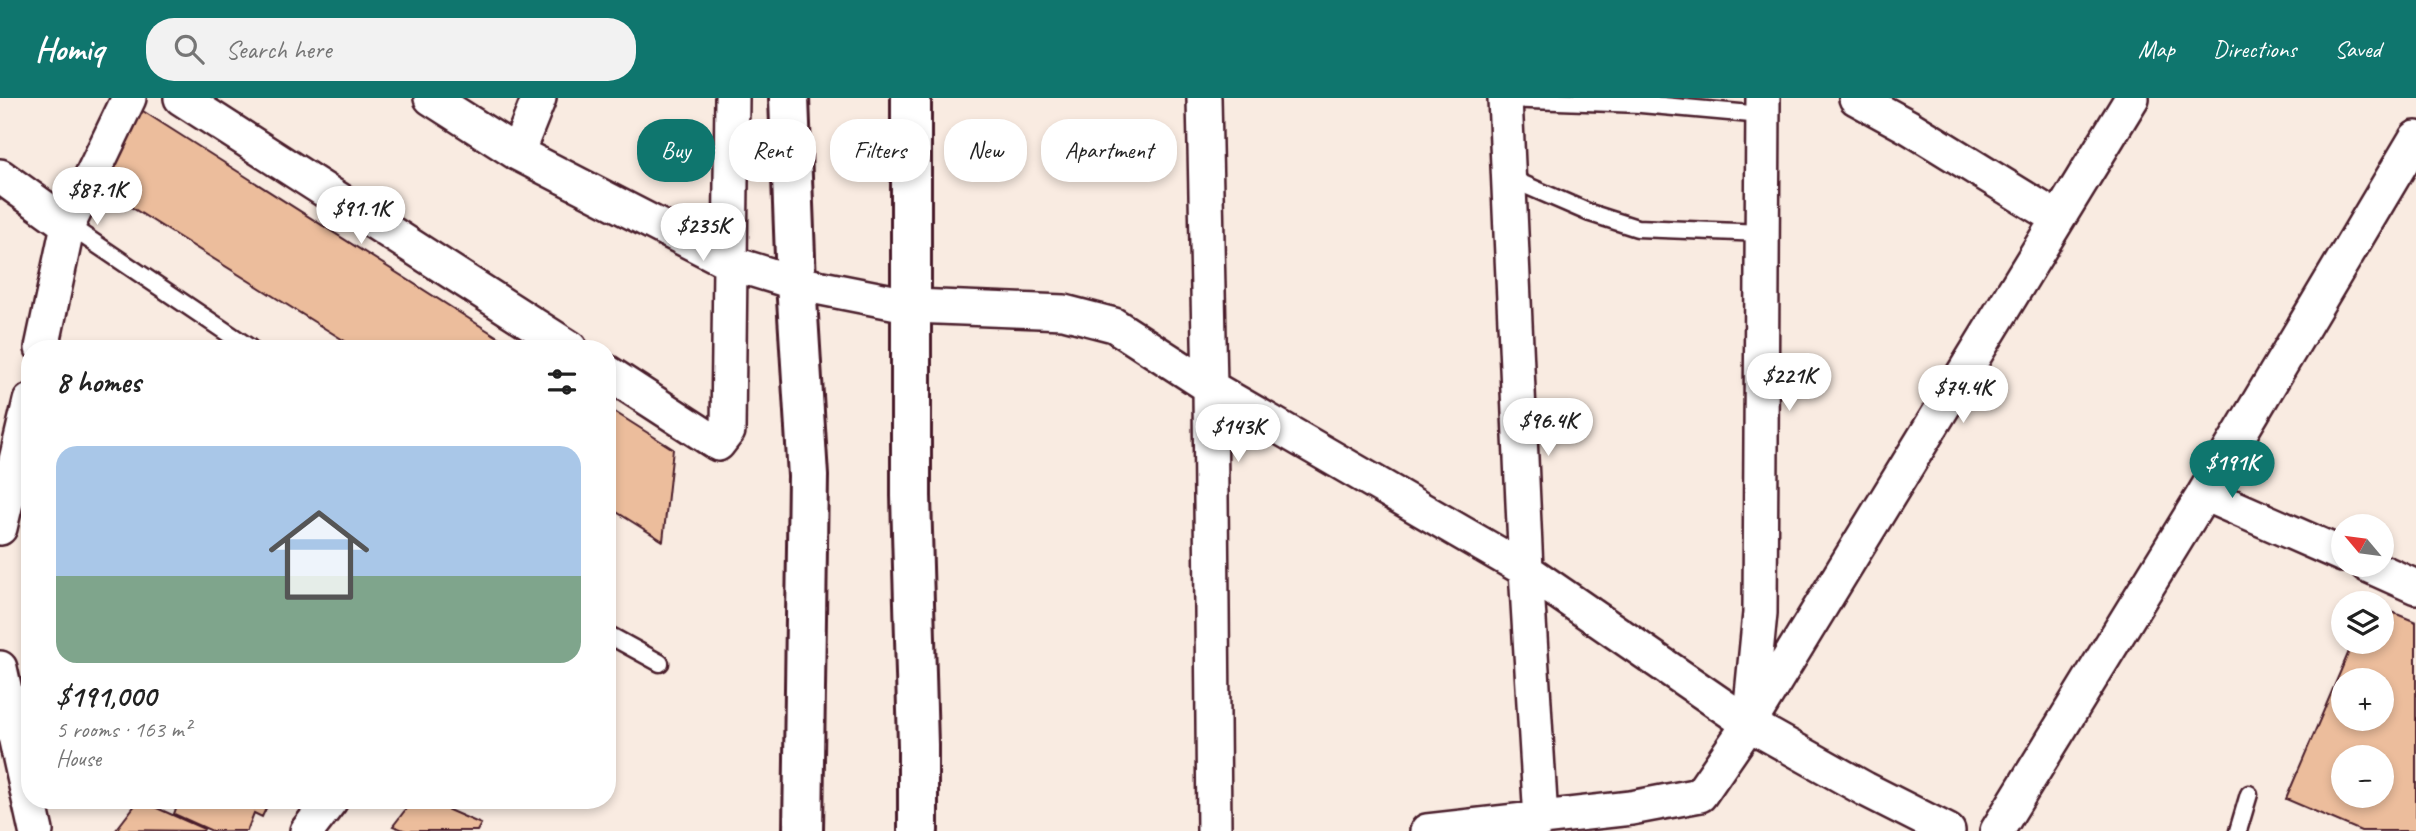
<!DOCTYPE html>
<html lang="en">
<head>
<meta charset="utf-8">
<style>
  :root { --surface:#fff; --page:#f2f2f2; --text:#222; --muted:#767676; --line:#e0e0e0; --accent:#0f766e }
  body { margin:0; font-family:Caveat,sans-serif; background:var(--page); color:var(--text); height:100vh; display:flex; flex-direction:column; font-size:26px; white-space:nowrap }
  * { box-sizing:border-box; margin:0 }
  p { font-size:23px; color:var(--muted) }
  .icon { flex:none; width:38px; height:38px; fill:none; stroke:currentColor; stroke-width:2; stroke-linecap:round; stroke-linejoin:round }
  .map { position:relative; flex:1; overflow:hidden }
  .sheet { position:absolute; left:21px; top:242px; width:595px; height:469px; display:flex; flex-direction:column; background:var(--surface); border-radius:28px; box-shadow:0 4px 10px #0003 }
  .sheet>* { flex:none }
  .guide { position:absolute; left:637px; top:21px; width:665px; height:63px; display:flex; gap:14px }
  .needle { width:46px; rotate:299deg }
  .buttons { position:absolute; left:2331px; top:416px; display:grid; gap:14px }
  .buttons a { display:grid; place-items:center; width:63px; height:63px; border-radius:50%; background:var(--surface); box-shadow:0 4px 10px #0003; font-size:35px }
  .price { position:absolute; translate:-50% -60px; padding:0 16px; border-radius:24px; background:#fff; color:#222; font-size:23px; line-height:46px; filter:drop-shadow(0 2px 4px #0008) }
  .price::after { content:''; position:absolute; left:50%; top:42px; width:21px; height:16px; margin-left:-10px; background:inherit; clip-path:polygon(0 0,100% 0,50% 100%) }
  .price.active { background:var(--accent); color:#fff }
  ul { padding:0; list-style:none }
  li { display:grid; align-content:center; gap:14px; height:371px; padding:0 35px }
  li+li { border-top:2px solid var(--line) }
  li span { display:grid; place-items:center; height:217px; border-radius:21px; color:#555 }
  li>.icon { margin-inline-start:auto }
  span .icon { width:126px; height:126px; fill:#fffc; stroke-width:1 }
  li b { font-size:30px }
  h2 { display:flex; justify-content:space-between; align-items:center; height:84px; padding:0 35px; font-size:30px }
  .chip { padding:0 24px; border-radius:28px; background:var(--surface); box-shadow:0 4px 10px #0003; font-size:24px; line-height:63px }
  .chip.active { background:var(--accent); color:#fff }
  header { display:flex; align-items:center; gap:42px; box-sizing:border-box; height:98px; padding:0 35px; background:var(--accent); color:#fff }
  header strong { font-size:33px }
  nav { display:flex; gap:38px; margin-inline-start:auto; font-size:24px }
  .search { width:490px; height:63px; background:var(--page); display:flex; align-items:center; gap:18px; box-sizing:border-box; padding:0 24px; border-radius:28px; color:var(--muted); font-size:26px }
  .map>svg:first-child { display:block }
  .building { fill:#ecbd9c; stroke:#4a1f2b; stroke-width:2; fill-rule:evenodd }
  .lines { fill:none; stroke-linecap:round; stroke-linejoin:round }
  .lane-casing { stroke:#4a1f2b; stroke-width:21 }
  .street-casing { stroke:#4a1f2b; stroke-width:38 }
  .primary-casing { stroke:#4a1f2b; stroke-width:44 }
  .lane { stroke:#fff; stroke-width:16 }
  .street { stroke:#fff; stroke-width:33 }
  .primary { stroke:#fff; stroke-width:38 }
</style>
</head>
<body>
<header>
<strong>Homiq</strong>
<div class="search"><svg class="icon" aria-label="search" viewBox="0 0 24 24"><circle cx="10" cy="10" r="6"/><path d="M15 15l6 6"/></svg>Search here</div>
<nav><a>Map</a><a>Directions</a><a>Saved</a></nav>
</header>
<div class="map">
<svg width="2416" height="733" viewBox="0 0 2416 733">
  <rect width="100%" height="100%" fill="#f9ebe1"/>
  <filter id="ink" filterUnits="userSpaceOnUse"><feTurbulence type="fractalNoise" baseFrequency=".0143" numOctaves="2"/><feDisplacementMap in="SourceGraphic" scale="14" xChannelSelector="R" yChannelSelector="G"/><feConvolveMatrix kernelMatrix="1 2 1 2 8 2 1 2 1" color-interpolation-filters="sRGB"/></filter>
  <g filter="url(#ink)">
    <path class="building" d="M135 8 515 250H356L91 84Z
      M607 309 673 351 663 443 607 408Z
      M2382 510 2416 524V733H2361L2286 701 2353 544H2382ZM2343 583H2382V621H2343ZM2343 660H2382V698H2343Z
      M139 702 204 731 203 733 116 732Z
      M179 702H270L262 719 254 715 247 733H212L174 716Z
      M413 702H426L481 726 477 733H406L393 728Z"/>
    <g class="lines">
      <defs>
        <path id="lane" d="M1505 1 1641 6 1762 17
          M1509 80 1590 115 1637 130 1763 135
          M68 127 250 250
          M607 536 660 565
          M2238 733 2249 696"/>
        <path id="street" d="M181 0 570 250
          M431 0 517 55 731 165 796 185 913 208 1064 214 1114 227 1210 289 1526 472 1749 626 1865 691 1948 733
          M1204 0 1210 289 1214 733
          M1505 0 1526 472 1541 722
          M1856 0 1909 29 2057 120
          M517 55 539 0
          M0 78 68 127
          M42 250 68 127 129 0
          M607 274 718 346 728 333 732 0
          M2204 396 2343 457
          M0 430 30 303
          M2367 467 2416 489
          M0 570 36 733
          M1750 617 1760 515 1763 0
          M307 733 331 702
          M1427 733 1631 710 1700 697 1749 626 2132 0
          M1997 733 2204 396 2416 40"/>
        <path id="primary" d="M789 0 796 185 808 378 803 733
          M911 0V398L918 647V733"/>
      </defs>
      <use href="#lane" class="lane-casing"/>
      <use href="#street" class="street-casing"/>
      <use href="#primary" class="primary-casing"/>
      <use href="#lane" class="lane"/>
      <use href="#street" class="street"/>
      <use href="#primary" class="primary"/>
    </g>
  </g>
</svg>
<div class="buttons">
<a><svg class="needle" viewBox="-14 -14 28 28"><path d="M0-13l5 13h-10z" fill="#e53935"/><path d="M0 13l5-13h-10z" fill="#767676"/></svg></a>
<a><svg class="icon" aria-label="layers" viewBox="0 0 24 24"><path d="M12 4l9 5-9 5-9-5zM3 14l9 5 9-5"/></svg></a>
<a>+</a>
<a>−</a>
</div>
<b class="price" style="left:97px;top:129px">$87.1K</b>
<b class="price" style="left:361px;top:148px">$91.1K</b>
<b class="price" style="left:703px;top:165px">$235K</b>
<b class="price" style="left:1789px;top:315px">$221K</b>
<b class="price" style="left:1963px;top:327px">$74.4K</b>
<b class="price" style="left:1548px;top:360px">$96.4K</b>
<b class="price" style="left:1238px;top:366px">$143K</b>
<b class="price active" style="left:2232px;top:402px">$191K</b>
<div class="guide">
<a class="chip active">Buy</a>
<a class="chip">Rent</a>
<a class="chip">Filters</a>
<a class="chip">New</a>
<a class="chip">Apartment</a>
</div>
<section class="sheet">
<h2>8 homes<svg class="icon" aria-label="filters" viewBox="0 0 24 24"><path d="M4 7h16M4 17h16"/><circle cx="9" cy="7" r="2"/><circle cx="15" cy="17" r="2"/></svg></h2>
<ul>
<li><span style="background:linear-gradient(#a9c7e8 60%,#7fa58c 0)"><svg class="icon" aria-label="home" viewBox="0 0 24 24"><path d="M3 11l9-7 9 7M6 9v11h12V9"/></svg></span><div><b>$191,000</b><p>5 rooms · 163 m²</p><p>House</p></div></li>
</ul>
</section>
</div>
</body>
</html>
